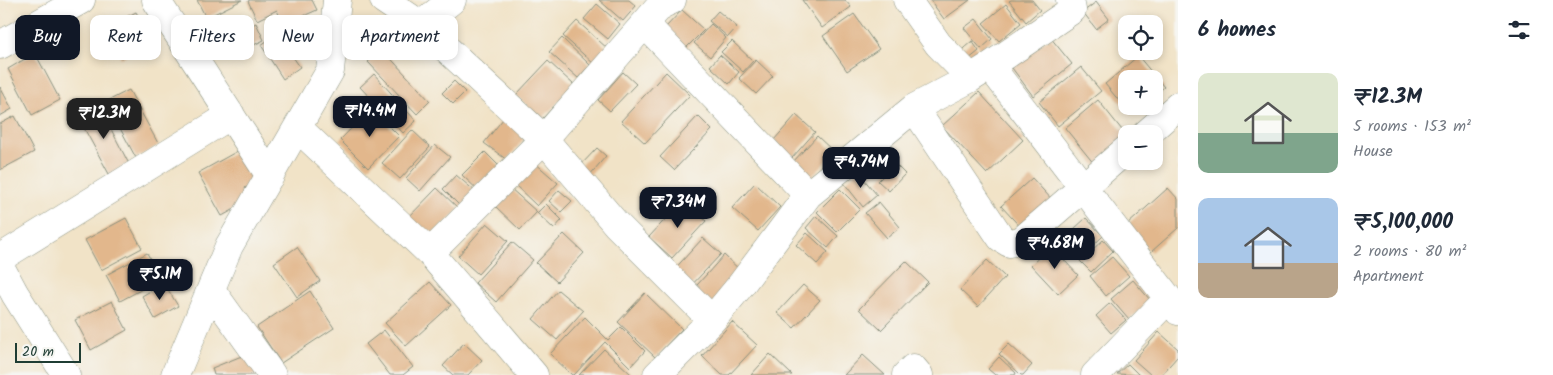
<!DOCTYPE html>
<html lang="en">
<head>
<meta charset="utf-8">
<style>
  :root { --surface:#fff; --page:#f2f2f3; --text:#1f2937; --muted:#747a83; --accent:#111827 }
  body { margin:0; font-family:Kalam,sans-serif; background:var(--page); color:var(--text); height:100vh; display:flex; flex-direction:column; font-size:19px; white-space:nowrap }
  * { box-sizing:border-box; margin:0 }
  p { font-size:16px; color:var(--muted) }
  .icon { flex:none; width:28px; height:28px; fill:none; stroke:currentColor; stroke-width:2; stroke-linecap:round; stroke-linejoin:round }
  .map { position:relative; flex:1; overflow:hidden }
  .drawer { display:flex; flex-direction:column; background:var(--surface); width:375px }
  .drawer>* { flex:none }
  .banner { position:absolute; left:15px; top:15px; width:475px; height:45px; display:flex; gap:10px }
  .controls { position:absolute; left:1118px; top:15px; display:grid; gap:10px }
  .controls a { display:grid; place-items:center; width:45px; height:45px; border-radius:10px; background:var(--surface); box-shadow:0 2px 8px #0003; font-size:25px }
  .scale { position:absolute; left:15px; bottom:12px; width:66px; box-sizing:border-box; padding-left:5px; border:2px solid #1f3d34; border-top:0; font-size:14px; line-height:18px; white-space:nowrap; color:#1f3d34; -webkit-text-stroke:4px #f6f6f2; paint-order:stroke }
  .price { position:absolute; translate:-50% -42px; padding:0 11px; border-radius:10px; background:var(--accent); color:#fff; font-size:16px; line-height:32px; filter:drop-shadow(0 1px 2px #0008) }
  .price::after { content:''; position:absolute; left:50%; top:30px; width:15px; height:11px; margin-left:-8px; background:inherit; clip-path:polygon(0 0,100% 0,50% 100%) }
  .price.active { background:#222; color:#fff }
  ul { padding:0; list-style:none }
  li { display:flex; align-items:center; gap:15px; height:125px; padding:0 20px }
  li span { display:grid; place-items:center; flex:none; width:140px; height:100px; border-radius:10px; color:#555 }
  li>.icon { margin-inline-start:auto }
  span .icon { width:60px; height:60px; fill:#fffc; stroke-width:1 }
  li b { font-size:21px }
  h2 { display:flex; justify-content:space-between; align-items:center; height:60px; padding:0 20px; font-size:21px }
  .tag { padding:0 18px; border-radius:10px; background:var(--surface); box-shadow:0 2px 8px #0003; font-size:18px; line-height:45px }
  .tag.active { background:var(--accent); color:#fff }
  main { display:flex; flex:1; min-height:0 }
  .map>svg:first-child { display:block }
  .building { fill:#e2b78c }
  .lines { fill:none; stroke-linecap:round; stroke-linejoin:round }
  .minor-casing { stroke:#88907e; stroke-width:29 }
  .minor { stroke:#fff; stroke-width:28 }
</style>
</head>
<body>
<main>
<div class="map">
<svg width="1178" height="375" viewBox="0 0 1178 375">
  <rect width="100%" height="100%" fill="#f6f6f2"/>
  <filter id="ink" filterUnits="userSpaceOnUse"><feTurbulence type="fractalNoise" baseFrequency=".02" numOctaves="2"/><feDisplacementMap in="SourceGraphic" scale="10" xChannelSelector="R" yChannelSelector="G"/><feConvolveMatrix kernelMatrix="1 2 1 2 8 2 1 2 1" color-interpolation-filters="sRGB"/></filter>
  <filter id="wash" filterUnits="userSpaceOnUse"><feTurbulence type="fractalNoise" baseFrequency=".0096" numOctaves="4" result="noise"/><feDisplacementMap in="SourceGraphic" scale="20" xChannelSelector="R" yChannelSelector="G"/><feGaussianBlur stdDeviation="1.12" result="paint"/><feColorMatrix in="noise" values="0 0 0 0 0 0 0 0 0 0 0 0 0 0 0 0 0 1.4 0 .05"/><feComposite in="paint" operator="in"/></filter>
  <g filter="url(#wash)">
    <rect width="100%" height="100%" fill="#f1e3c7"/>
    <g id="blocks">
      <path class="building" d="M197 0H242L206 18Z
        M250 0H312L317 10 283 25 277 10 257 20 248 1Z
        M599 0H629L636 6 623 21Z
        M802 0H845L851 7 822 28Z
        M930 0H970L944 19Z
        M1011 0H1032L1040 10 1026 22 1009 1Z
        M1096 2 1109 19 1096 29 1083 12Z
        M597 4 620 24 608 39 584 19Z
        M1006 4 1021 23 999 41 983 23Z
        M682 10 704 30 686 48 665 28Z
        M718 11 737 27 728 37 709 21Z
        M136 12 152 41 121 58 105 28Z
        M854 14 879 49 847 71 823 36Z
        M976 19 992 39 981 49 964 28Z
        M577 21 608 49 594 64 563 36Z
        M256 23 264 40 233 55 225 39Z
        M711 24 726 38 710 57 694 43Z
        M277 34 300 67 283 79 261 45Z
        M1050 37 1072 64 1033 96 1012 68Z
        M562 38 590 65 578 78 549 52Z
        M732 41 753 61 743 72 721 52Z
        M972 41 979 51 963 64 956 55Z
        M382 49 430 101 417 114 368 62Z
        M35 53 60 100 32 115 8 69Z
        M720 55 739 72 729 84 710 66Z
        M1138 56 1164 87 1154 96V79H1126V106H1141L1131 115 1105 84Z
        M756 60 773 76 756 94 739 78Z
        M548 61 574 85 542 119 516 95Z
        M1081 67 1101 91 1058 126 1039 102Z
        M623 72 636 84 610 111 598 100Z
        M666 72 690 95 645 143 621 121Z
        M374 74 416 121 403 133 360 87Z
        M454 81 465 92 453 104 442 93Z
        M0 87 12 109 0 116Z
        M129 90 159 145 136 158 106 102Z
        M979 92 1023 140 987 174 942 126Z
        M1098 100 1126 135V148L1099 170 1065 128Z
        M99 106 129 164 109 174 78 117Z
        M371 108 399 136 368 168 340 140Z
        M796 115 815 132 792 158 773 141Z
        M15 116 34 152 0 170V124Z
        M698 116 712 130 674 170 660 157Z
        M503 119 525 137 507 160 484 143Z
        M412 130 430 147 400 179 382 163Z
        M817 136 834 152 810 179 792 163Z
        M435 145 450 157 420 191 406 178Z
        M243 148 260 179 245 188 251 200 222 216 198 173Z
        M597 148 606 156 589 176 579 167Z
        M485 152 506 173 484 196 462 175Z
        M534 162 558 183 537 206 514 184Z
        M895 164 905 174 889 191 878 181Z
        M858 172 877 195 863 207 844 183Z
        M456 175 476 192 462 208 443 189Z
        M1032 178 1055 203 1024 231 1001 206Z
        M755 183 780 207 758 231 732 208Z
        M437 188 459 209 426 243 405 221Z
        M510 188 537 212 520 230 494 205Z
        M1168 188 1178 199V228L1151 252 1127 225Z
        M840 189 860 209 837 232 817 212Z
        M559 190 572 201 561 212 549 201Z
        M683 200 706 221 672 258 649 237Z
        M879 202 900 227 887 238 865 213Z
        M546 204 562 220 554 229 537 213Z
        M816 216 838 236 828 248 806 228Z
        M126 218 142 248 101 270 85 240Z
        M1086 218 1103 236 1079 259 1062 240Z
        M487 223 508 241 478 274 458 256Z
        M807 233 828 252 817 264 796 245Z
        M564 234 584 253 557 282 536 263Z
        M703 238 721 254 687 290 670 274Z
        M1103 240 1113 251 1091 272 1080 261Z
        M512 242 533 260 496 302 475 283Z
        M1051 246 1078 275 1058 294 1031 265Z
        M297 247 320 281 297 297 274 263Z
        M147 253 161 279 120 301 106 275Z
        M724 255 744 274 709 312 689 294Z
        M1112 257 1129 276 1106 296 1090 276Z
        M987 260 1005 277 978 307 960 290Z
        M906 261 928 282 881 330 859 309Z
        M1133 280 1151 301 1129 320 1111 299Z
        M430 282 451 305 406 346 385 323Z
        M164 283 178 306 155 319 142 296Z
        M803 285 820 300 794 328 777 313Z
        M558 290 583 311 557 340 533 319Z
        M310 291 334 328 281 363 257 327Z
        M645 293 682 329 655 357 618 322Z
        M112 301 127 330 91 350 75 320Z
        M1110 303 1126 320 1111 333 1096 316Z
        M585 317 608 340 621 327 645 351 630 367 605 342 574 375H572L550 354Z
        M732 322 757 345 729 375H722L702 356Z
        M384 330 413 367 403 375H390L366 344Z
        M1159 332 1178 349V356L1161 375H1151L1134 360Z
        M464 343 482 360 468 375H453L443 366Z
        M1009 344 1032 365 1023 375H1021L999 354Z
        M604 349 631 374 630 375H579Z
        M249 353 258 375H214L212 368Z
        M770 354 792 375H751Z
        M863 355 885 375H844Z
        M999 357 1016 373 1015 375H995L988 369Z
        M1128 364 1139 375 1117 374Z"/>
    </g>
  </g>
  <g filter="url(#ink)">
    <use href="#blocks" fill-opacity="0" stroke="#88907e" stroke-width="1"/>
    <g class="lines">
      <defs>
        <path id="minor" d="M156 0 270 176
          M384 0 421 25 544 139 661 5 672 0
          M907 0 938 44 971 78
          M1070 0 1072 10 990 66 1178 311
          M645 24 808 195
          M421 25 452 0
          M0 45 81 0
          M914 108 1001 238 1009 243 1021 241 1126 150
          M298 128 430 253 534 375
          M1146 134 1178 106
          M430 253 544 139 616 224 712 320
          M0 258 231 115
          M0 266 15 294 66 375
          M211 290 272 375
          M175 375 229 246 330 71 337 0
          M657 375 712 320 740 286 808 195 914 108 971 78 993 64
          M906 375 913 368 919 375
          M1095 375 1168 299"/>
      </defs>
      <use href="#minor" class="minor-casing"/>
      <use href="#minor" class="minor"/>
    </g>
  </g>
</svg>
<div class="controls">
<a><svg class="icon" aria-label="locate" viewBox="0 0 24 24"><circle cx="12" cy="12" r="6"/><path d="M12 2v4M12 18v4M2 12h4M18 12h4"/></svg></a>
<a>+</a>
<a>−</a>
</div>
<div class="scale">20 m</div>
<b class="price" style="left:370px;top:138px">₹14.4M</b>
<b class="price active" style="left:104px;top:140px">₹12.3M</b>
<b class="price" style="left:861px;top:189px">₹4.74M</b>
<b class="price" style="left:678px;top:229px">₹7.34M</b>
<b class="price" style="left:1055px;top:270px">₹4.68M</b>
<b class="price" style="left:160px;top:301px">₹5.1M</b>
<div class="banner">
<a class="tag active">Buy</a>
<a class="tag">Rent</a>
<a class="tag">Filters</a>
<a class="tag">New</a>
<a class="tag">Apartment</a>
</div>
</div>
<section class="drawer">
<h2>6 homes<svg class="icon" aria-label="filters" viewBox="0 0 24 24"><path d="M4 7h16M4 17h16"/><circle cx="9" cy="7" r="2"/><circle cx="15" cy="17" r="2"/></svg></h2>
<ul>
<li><span style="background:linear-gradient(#dfe7d0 60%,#7fa58c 0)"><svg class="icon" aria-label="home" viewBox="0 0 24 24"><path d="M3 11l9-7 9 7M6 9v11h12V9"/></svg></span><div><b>₹12.3M</b><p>5 rooms · 153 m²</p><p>House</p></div></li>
<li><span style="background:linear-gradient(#a9c7e8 65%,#b9a48a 0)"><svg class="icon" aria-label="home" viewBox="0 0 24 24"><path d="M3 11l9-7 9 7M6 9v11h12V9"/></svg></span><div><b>₹5,100,000</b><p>2 rooms · 80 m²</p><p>Apartment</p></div></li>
</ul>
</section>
</main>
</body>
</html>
